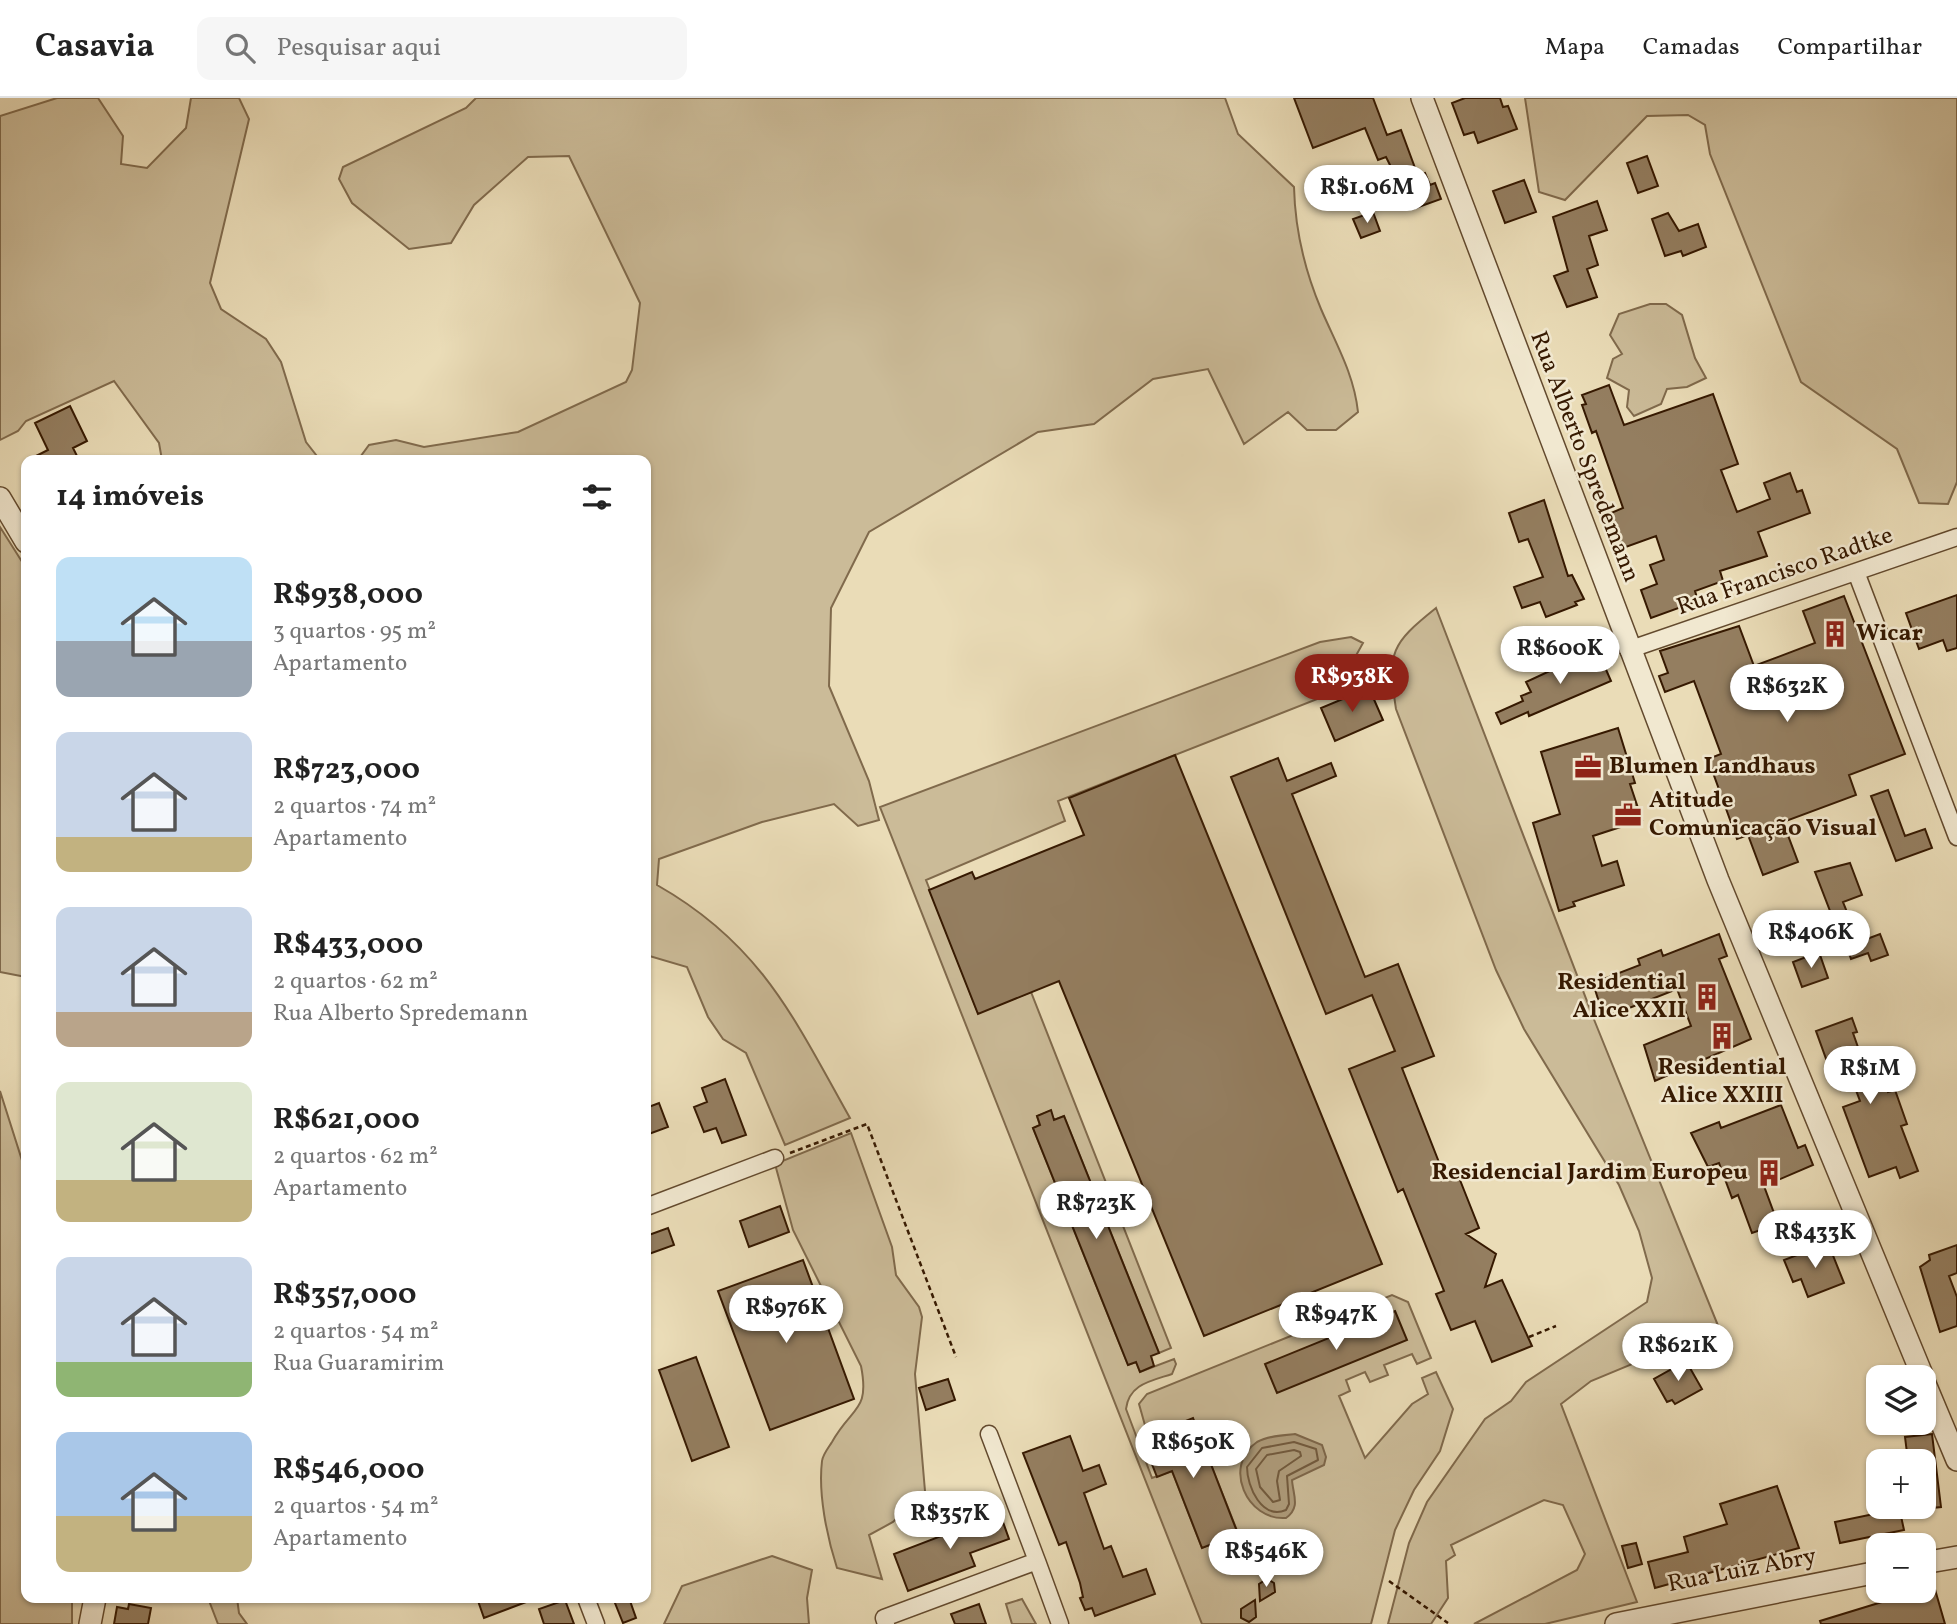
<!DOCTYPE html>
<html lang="pt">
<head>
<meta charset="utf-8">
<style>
  :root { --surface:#fff; --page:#f6f6f6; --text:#222; --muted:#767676; --line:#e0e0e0; --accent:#8f2418 }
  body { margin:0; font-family:Vollkorn,serif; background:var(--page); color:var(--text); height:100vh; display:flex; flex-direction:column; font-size:26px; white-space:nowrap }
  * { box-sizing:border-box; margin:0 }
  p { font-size:23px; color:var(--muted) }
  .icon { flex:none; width:38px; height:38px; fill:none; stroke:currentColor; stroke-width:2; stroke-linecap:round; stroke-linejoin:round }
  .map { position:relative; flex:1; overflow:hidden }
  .drawer { position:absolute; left:21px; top:357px; width:630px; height:1148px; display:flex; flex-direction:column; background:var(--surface); border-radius:14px; box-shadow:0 2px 5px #0004 }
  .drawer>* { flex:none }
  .buttons { position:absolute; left:1866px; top:1267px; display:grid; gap:14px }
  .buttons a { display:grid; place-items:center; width:70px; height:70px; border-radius:14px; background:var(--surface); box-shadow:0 2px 5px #0004; font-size:35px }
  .price { position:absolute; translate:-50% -60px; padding:0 16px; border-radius:24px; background:#fff; color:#222; font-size:23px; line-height:46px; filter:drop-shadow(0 2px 4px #0008) }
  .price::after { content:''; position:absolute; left:50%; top:42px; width:21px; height:16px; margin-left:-10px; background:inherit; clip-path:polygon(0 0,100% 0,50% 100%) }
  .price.on { background:var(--accent); color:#fff }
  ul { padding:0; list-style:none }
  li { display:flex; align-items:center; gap:21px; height:175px; padding:0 35px }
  li span { display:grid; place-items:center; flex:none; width:196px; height:140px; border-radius:14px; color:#555 }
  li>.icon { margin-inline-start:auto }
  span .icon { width:84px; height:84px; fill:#fffc; stroke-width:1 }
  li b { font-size:30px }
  h2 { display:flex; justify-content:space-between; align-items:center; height:84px; padding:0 35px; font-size:30px }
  header { display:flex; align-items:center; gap:42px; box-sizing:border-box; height:98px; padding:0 35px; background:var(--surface); border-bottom:2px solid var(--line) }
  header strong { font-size:33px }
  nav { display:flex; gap:38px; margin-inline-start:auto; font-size:24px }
  .search { width:490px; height:63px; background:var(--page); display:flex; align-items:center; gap:18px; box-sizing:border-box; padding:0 24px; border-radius:14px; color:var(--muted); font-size:26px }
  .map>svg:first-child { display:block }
  .green { fill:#cbbb98; stroke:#806a4c; stroke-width:2 }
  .water { fill:#ad9a79; stroke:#7d6649; stroke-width:2 }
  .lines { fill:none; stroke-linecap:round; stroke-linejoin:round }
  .shore { stroke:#725a3d; stroke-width:2 }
  .building { fill:#947e60; stroke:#361901; stroke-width:2 }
  .minor-casing { stroke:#634a2e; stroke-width:19 }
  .tertiary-casing { stroke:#634a2e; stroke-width:24 }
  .path { stroke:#361901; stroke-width:2.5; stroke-dasharray:5 3.5; stroke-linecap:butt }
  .minor { stroke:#f1e8d0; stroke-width:16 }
  .tertiary { stroke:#f1e8d0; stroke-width:21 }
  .labels { text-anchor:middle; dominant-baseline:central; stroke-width:5; stroke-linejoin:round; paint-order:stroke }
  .street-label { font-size:24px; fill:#361901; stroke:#f1e8d0 }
  .poi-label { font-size:24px; font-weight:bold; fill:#361901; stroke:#f1e8d0; text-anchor:start }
</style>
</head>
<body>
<header>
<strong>Casavia</strong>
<div class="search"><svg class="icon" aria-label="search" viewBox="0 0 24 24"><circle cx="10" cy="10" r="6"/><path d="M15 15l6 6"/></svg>Pesquisar aqui</div>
<nav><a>Mapa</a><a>Camadas</a><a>Compartilhar</a></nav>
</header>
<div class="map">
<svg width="1957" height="1526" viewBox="0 0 1957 1526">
  <rect width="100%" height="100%" fill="#eadcb7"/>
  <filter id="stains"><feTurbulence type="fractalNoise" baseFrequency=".00286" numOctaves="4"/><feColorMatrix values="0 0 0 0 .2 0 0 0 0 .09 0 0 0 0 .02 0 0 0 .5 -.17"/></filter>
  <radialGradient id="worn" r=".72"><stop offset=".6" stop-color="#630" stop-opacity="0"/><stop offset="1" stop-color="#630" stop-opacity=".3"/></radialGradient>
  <path class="green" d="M57 0H98L123 38 121 66 147 70 186 30 191 0H239L249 21 210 185 221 211 266 241 281 264 306 344 320 362H162L159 345 114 283 26 323 18 333 0 342V18Z
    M476 0H1225L1238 36 1294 89C1295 130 1305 173 1321 211 1336 246 1354 276 1358 314L1336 332H1307L1288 314 1244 346 1208 271 1153 281 1094 326 1038 334 869 434 831 510 829 588 869 683 879 722 858 728 834 706 762 724 659 761 657 787C761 846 794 920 850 1020L785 1047 746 955 723 941 708 919 687 869 646 857V362H358L369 347 396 342 424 349 518 334 626 284 632 272 640 205 569 58 528 59 474 107 451 145 409 151 352 105 339 81 343 69 466 10Z
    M1525 0H1957V384L1948 406 1919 405 1897 351 1801 284 1710 56 1705 27 1688 17 1647 18 1565 102 1539 94Z
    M1650 206H1666L1682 217 1695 260 1706 280 1687 289 1667 291 1661 306 1634 318 1627 309 1629 292 1607 280 1613 261 1622 256 1610 237 1619 216Z
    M0 429 26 470V879L0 874Z
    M1436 510 1595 924 1719 1230 1591 1283 1561 1306 1637 1504 1545 1526H1474L1577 1472 1585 1456 1563 1407 1544 1402 1451 1447 1455 1457 1446 1463 1448 1500 1431 1526H1388L1409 1445 1427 1404 1485 1321 1511 1303 1526 1284 1647 1204 1652 1180 1639 1133 1619 1087 1524 931 1496 872 1396 611C1387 554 1391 546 1436 510Z
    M1351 539 1363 545 1348 572 1325 598 1058 703 1065 723 926 782 978 915 1031 894 1171 1250 1159 1255 1064 1018 1054 1022 1050 1013 1037 1018 1040 1027 1033 1030 1128 1267 1136 1264 1140 1274 1174 1261 1176 1266 1172 1276C1151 1283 1129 1286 1126 1311L1152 1380 1172 1373 1202 1450 1238 1435 1193 1321 1148 1338 1139 1306 1147 1296 1392 1197 1408 1204 1431 1260 1417 1266 1412 1256 1384 1267 1388 1277 1370 1284 1365 1274 1346 1282 1350 1293 1339 1298 1365 1360 1412 1306 1428 1296 1422 1280 1436 1274 1453 1311 1440 1353 1414 1392 1395 1432 1371 1526H1202L880 709 1320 544Z
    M0 993 26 1075V1500H72V1526H0Z
    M851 1035 892 1149 896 1177 919 1209 922 1219 915 1276 925 1393 893 1424 869 1437 882 1481 837 1470C827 1439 818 1396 822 1363 823 1356 829 1349 832 1344 852 1308 870 1314 861 1268L793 1132 775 1066Z
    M772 1458 812 1472 807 1500 809 1526H664L682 1488Z
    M208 1500H237L239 1515 247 1526H218Z
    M1022 1501 1036 1526H1012L1006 1506Z"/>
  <path class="water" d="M1295 1336 1322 1347 1326 1359 1324 1367 1292 1382C1293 1397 1301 1409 1286 1420 1247 1423 1222 1368 1257 1344 1268 1338 1283 1337 1295 1336Z"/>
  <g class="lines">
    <path class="shore" d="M1294 1344 1316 1351 1318 1362 1287 1378 1289 1406 1286 1412C1262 1422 1247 1389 1247 1369L1262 1350Z
      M1294 1352 1300 1354 1301 1358 1279 1373 1277 1383 1280 1402 1273 1404 1260 1389 1256 1371 1267 1357Z"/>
  </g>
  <path class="building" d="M1294 0H1373L1387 37 1401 32 1418 78 1425 75 1430 87 1435 85 1441 101 1413 111 1411 105 1405 108 1390 67 1386 59 1378 62 1365 30 1313 50Z
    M1465 0H1500L1503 9 1508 8 1517 31 1478 45 1474 34 1464 37 1452 5Z
    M1647 58 1658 88 1638 95 1627 65Z
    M1524 82 1536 114 1505 125 1493 93Z
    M1597 103 1607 132 1589 138 1598 167 1587 171 1597 199 1567 209 1554 178 1568 173 1553 119Z
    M1373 114 1380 133 1361 140 1353 121Z
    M1668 115 1679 133 1698 126 1706 149 1683 158 1681 153 1665 158 1652 121Z
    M1609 287 1624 327 1713 296 1738 366 1721 372 1737 414 1770 401 1764 385 1790 375 1797 394 1802 392 1810 415 1758 434 1767 458 1720 473 1723 483 1695 493 1698 503 1651 520 1641 492 1657 486 1650 467 1664 462 1656 438 1623 450 1611 415 1623 410 1596 333 1592 335 1582 307 1586 306 1582 297Z
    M70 308 87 343 73 350 79 362H28L48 352 35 325Z
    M1544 402 1568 478 1572 477 1584 501 1575 504 1577 507 1546 519 1540 504 1522 510 1514 489 1543 479 1528 441 1519 444 1509 415Z
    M1957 497V550L1947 553 1943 542 1919 551 1906 515Z
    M1844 498 1905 656 1849 677 1856 697 1783 724 1798 764 1763 777 1748 737 1737 741 1708 661 1721 656 1694 583 1665 594 1659 578 1668 575 1660 553 1739 528 1754 568 1815 545 1803 513Z
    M1597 551 1611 583 1529 618 1528 614 1501 626 1496 615 1523 603 1521 598 1531 594 1526 584Z
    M1369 590 1383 622 1335 643 1321 610Z
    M1618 630 1635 685 1630 686 1642 722 1593 738 1602 768 1617 763 1624 787 1573 804 1575 808 1559 813 1533 725 1560 716 1541 654Z
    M1175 657 1382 1166 1204 1238 1059 883 978 916 929 792 972 774 975 781 1084 737 1069 700Z
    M1278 660 1287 683 1331 665 1336 678 1292 696 1365 879 1398 866 1434 958 1402 970 1444 1077 1456 1072 1479 1130 1466 1136 1496 1156 1485 1189 1502 1182 1532 1248 1492 1264 1475 1223 1451 1232 1436 1196 1444 1193 1403 1091 1398 1094 1349 971 1395 953 1372 897 1326 916 1231 679Z
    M1888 692 1905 738 1925 731 1932 750 1896 763 1871 698Z
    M1850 765 1862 797 1843 804 1859 844 1880 836 1888 857 1871 863 1868 855 1851 861 1844 841 1818 850 1807 822 1830 813 1815 774Z
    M1719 836 1727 858 1719 861 1751 941 1655 983 1644 947 1691 928 1677 891 1604 920 1593 885 1640 867 1638 861 1661 852 1663 858Z
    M1819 854 1828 880 1802 889 1793 864Z
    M1852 920 1857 934 1853 935 1866 972 1878 967 1888 994 1895 992 1907 1026 1901 1028 1918 1073 1900 1080 1896 1069 1869 1079 1843 1009 1860 1003 1845 963 1829 969 1816 933Z
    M725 981 746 1037 722 1045 716 1030 704 1034 694 1009 707 1004 702 990Z
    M659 1005 668 1029 646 1037V1010Z
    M1781 1007 1798 1050 1805 1047 1813 1067 1764 1088 1778 1126 1752 1135 1738 1097 1732 1100 1719 1065 1708 1069 1691 1035 1719 1024 1721 1030Z
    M1051 1012 1054 1022 1064 1018 1159 1255 1151 1258 1154 1268 1140 1274 1136 1264 1128 1267 1033 1030 1040 1027 1037 1018Z
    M780 1108 789 1134 749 1149 740 1123Z
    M668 1130 674 1147 646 1157V1138Z
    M1828 1145 1844 1185 1808 1199 1801 1181 1793 1184 1784 1162Z
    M1957 1147V1175L1949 1178 1957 1199V1228L1940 1234 1920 1169 1930 1162 1929 1157Z
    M803 1162 854 1301 770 1332 718 1193Z
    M1395 1213 1407 1242 1277 1295 1265 1266Z
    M696 1259 729 1349 692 1363 659 1272Z
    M1686 1263 1702 1291 1675 1306 1672 1302 1667 1304 1654 1281Z
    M948 1281 955 1302 926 1312 919 1290Z
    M1193 1320 1238 1436 1202 1450 1172 1373 1157 1379 1143 1343 1149 1341 1148 1338Z
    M1932 1336 1941 1409 1923 1411V1363H1908L1905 1339Z
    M1070 1338 1083 1373 1099 1367 1106 1386 1084 1395 1104 1451 1111 1448 1123 1479 1146 1471 1155 1496 1095 1518 1092 1510 1085 1512 1080 1500 1083 1499 1080 1485 1066 1444 1059 1447 1023 1355Z
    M1777 1388 1799 1450 1655 1490 1648 1464 1688 1454 1684 1439 1727 1426 1720 1406Z
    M1872 1409H1899L1904 1432 1840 1445 1835 1424 1874 1416Z
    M998 1410 1009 1441 970 1455 975 1468 908 1493 894 1456 970 1427 968 1421Z
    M1636 1445 1642 1466 1628 1470 1622 1448Z
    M1267 1481 1274 1485 1275 1494 1260 1503 1259 1486Z
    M1934 1488 1945 1526H1821L1820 1523Z
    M477 1500H534V1501L484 1520Z
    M613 1500H629L636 1520 623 1525Z
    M565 1502 574 1526H544L539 1511Z
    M1255 1502 1256 1519 1249 1524 1241 1520V1511Z
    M129 1506 151 1510 148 1526H114L117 1509 128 1511Z
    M979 1506 986 1526H955L951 1516Z"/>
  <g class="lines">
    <defs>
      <path id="minor" d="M1856 474 1957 739
        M1628 552 1957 439
        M646 1109 775 1060
        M989 1336 1037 1463
        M586 1500 596 1526
        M886 1526 884 1520 1037 1463 1060 1526"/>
      <path id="tertiary" d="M1422 0 1718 782 1923 1279
        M0 400 26 444
        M1923 1281 1957 1362
        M1923 1465 1957 1459
        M90 1526 95 1500
        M1616 1526 1878 1474"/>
    </defs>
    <use href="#minor" class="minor-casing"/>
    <use href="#tertiary" class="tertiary-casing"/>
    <path class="path" d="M790 1055 867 1026 956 1259
      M1529 1239 1556 1228
      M1389 1483 1448 1525"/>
    <use href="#minor" class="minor"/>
    <use href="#tertiary" class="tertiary"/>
  </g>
  <defs>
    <symbol id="building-bare" viewBox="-9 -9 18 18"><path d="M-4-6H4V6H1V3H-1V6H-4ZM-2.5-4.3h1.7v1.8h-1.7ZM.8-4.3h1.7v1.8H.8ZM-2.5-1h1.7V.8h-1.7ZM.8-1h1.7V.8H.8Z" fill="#8f2418" stroke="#f1e8d0" stroke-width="2.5" paint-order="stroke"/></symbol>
    <symbol id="office-bare" viewBox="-9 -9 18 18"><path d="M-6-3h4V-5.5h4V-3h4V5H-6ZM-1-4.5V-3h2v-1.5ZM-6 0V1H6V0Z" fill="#8f2418" stroke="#f1e8d0" stroke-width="2.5" paint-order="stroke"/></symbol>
  </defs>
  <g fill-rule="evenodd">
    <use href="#building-bare" x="1816" y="517" width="38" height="38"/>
    <use href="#office-bare" x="1569" y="650" width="38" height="38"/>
    <use href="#office-bare" x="1609" y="698" width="38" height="38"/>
    <use href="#building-bare" x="1688" y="880" width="38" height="38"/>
    <use href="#building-bare" x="1703" y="919" width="38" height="38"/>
    <use href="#building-bare" x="1750" y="1056" width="38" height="38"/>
  </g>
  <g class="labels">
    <g class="street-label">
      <text transform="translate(1584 359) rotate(69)">Rua Alberto Spredemann</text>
      <text transform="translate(1785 474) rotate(-19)">Rua Francisco Radtke</text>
      <text transform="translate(1742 1473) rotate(-11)">Rua Luiz Abry</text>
    </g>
    <g class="poi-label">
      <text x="1856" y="536">Wicar</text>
      <text x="1609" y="669">Blumen Landhaus</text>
      <text x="1649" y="703">Atitude<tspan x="1649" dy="28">Comunicação Visual</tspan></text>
      <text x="1686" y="885" text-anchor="end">Residential<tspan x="1686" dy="28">Alice XXII</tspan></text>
      <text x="1722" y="970" text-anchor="middle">Residential<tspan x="1722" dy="28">Alice XXIII</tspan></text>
      <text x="1748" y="1075" text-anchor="end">Residencial Jardim Europeu</text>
    </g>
  </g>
  <rect width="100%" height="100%" filter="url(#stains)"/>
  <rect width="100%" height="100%" fill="url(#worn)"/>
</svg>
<div class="buttons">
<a><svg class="icon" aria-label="layers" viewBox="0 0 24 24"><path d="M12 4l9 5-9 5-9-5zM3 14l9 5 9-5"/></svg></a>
<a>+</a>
<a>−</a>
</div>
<b class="price" style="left:1367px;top:127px">R$1.06M</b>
<b class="price" style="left:1560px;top:588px">R$600K</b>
<b class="price on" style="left:1352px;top:616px">R$938K</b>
<b class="price" style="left:1787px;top:626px">R$632K</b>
<b class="price" style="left:1811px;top:872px">R$406K</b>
<b class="price" style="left:1870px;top:1008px">R$1M</b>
<b class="price" style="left:1096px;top:1143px">R$723K</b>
<b class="price" style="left:1815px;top:1172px">R$433K</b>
<b class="price" style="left:786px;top:1247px">R$976K</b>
<b class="price" style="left:1336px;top:1254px">R$947K</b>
<b class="price" style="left:1678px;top:1285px">R$621K</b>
<b class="price" style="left:1193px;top:1382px">R$650K</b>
<b class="price" style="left:950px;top:1453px">R$357K</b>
<b class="price" style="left:1266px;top:1491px">R$546K</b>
<section class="drawer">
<h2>14 imóveis<svg class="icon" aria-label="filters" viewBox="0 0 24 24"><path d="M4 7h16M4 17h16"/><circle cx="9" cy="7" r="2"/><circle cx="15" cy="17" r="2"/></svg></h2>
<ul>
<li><span style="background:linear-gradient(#bfe0f5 60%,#9aa5b1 0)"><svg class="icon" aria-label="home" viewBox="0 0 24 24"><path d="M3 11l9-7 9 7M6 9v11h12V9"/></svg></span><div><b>R$938,000</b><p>3 quartos · 95 m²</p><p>Apartamento</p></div></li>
<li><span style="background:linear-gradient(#c9d6e8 75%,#c2b280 0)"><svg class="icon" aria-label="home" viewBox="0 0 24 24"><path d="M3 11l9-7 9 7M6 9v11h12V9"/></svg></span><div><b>R$723,000</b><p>2 quartos · 74 m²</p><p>Apartamento</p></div></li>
<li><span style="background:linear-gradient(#c9d6e8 75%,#b9a48a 0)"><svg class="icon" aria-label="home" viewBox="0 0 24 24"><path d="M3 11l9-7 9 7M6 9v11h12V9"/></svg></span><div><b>R$433,000</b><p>2 quartos · 62 m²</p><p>Rua Alberto Spredemann</p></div></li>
<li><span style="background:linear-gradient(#dfe7d0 70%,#c2b280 0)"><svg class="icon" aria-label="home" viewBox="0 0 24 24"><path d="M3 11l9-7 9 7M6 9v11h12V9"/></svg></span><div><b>R$621,000</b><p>2 quartos · 62 m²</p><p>Apartamento</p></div></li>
<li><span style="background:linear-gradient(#c9d6e8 75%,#8fb573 0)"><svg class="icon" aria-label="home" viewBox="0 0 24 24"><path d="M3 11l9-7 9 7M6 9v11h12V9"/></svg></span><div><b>R$357,000</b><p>2 quartos · 54 m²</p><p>Rua Guaramirim</p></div></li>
<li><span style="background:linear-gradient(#a9c7e8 60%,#c2b280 0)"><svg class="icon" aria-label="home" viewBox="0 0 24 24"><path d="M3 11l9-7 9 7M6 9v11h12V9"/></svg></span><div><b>R$546,000</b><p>2 quartos · 54 m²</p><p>Apartamento</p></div></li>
</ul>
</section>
</div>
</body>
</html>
